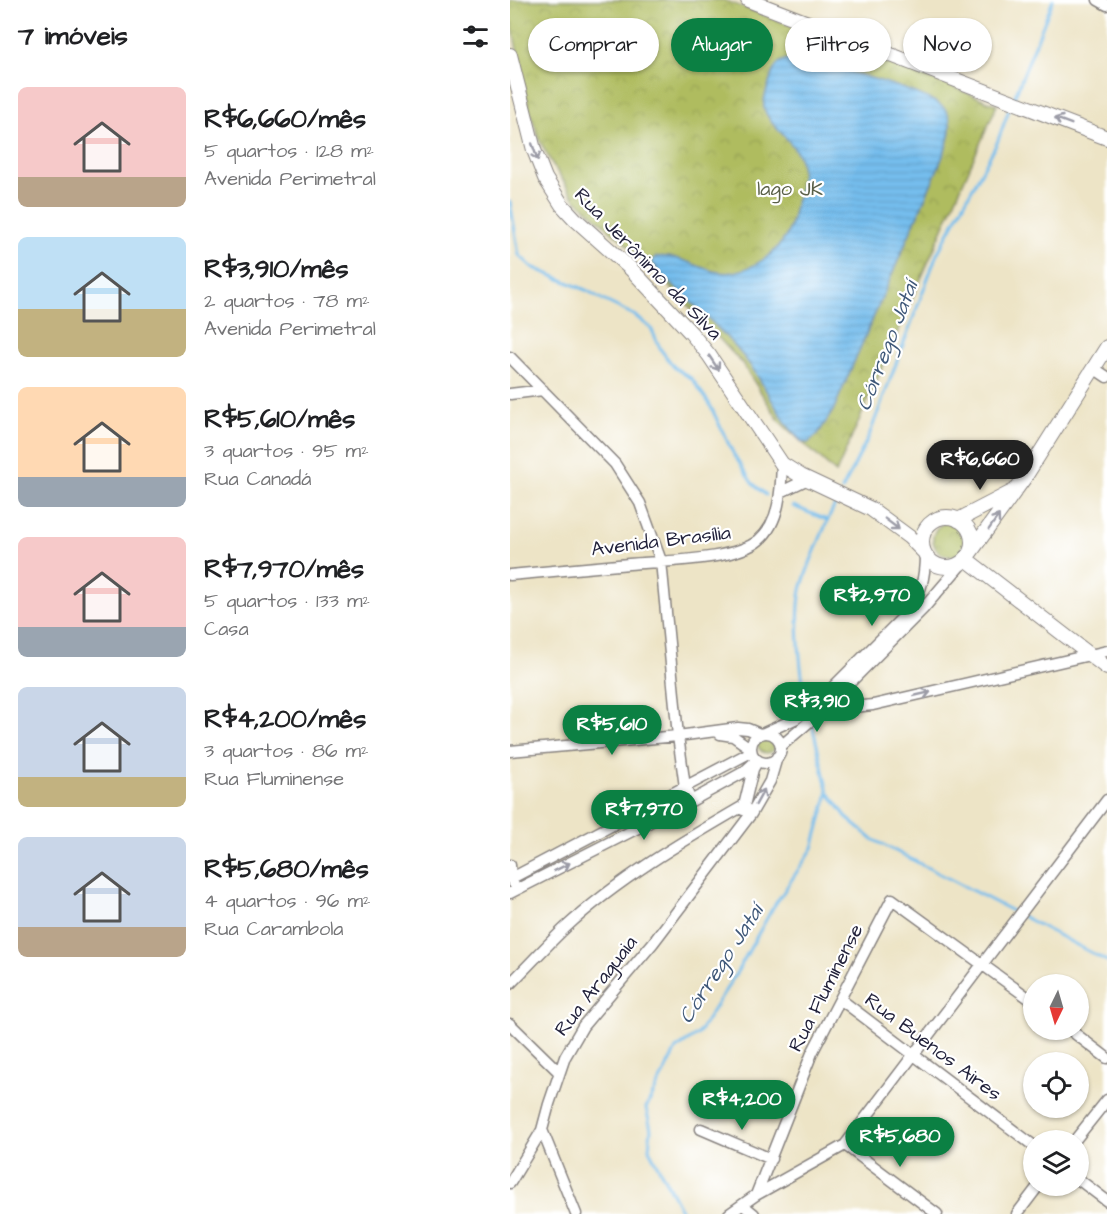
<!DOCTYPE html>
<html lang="pt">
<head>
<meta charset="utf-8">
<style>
  :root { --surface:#fff; --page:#f6f6f6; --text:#202124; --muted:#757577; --accent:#0b8043 }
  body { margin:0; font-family:"Architects Daughter",sans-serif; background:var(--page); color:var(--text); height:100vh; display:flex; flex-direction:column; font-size:22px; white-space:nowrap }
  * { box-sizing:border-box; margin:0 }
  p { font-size:20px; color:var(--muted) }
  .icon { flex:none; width:33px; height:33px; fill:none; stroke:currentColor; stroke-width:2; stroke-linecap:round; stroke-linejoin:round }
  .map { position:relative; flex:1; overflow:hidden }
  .sheet { display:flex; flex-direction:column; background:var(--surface); width:510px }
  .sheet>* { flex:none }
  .guide { position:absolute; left:18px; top:18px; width:489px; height:54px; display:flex; gap:12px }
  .needle { width:39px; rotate:185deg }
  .buttons { position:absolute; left:513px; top:974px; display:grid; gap:12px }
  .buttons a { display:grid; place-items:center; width:66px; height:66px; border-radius:50%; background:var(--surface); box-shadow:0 2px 4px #0004; font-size:30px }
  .price { position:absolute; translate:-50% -51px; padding:0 14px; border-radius:21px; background:var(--accent); color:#fff; font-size:20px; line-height:39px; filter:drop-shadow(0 2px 3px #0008) }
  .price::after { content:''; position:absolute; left:50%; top:36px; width:18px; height:14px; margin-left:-9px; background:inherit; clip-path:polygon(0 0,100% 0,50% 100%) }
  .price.active { background:#222; color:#fff }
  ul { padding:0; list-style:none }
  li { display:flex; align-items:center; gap:18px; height:150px; padding:0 18px }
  li span { display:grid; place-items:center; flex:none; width:168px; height:120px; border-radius:9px; color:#555 }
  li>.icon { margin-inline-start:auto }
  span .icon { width:72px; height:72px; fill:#fffc; stroke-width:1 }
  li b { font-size:26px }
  h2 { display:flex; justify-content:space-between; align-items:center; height:72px; padding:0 18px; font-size:26px }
  .chip { padding:0 21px; border-radius:27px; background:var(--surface); box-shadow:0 2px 4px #0004; font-size:21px; line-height:54px }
  .chip.active { background:var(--accent); color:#fff }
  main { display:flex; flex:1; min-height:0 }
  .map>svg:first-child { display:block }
  .park { fill:url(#park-crowns); stroke:#686f4c; stroke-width:1.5 }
  .water { fill:url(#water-rules); stroke:#4c7094; stroke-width:1.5 }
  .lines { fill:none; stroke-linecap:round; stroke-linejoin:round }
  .stream { stroke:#75bded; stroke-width:3 }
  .minor-casing { stroke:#888380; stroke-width:13 }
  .major-casing { stroke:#888380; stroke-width:16 }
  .minor { stroke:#fff; stroke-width:10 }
  .major { stroke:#fff; stroke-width:14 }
  .oneway { stroke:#9c9ca7 }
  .labels { text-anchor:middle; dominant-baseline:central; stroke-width:4.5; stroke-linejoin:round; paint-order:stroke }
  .park-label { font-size:20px; fill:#5a6049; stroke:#fff }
  .street-label { font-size:20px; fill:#22223b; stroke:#fff }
  .water-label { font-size:21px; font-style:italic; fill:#3f5879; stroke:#fff }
</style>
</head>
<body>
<main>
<section class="sheet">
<h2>7 imóveis<svg class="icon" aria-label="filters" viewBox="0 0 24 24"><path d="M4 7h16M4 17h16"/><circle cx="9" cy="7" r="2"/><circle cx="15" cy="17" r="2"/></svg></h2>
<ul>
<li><span style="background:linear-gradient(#f6c9c9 75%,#b9a48a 0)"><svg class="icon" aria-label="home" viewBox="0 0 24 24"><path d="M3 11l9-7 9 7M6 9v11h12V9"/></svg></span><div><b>R$6,660/mês</b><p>5 quartos · 128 m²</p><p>Avenida Perimetral</p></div></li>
<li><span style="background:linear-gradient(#bfe0f5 60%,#c2b280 0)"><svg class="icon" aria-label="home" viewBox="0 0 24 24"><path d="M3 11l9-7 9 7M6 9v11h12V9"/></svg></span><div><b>R$3,910/mês</b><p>2 quartos · 78 m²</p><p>Avenida Perimetral</p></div></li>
<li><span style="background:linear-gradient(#ffd9b3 75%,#9aa5b1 0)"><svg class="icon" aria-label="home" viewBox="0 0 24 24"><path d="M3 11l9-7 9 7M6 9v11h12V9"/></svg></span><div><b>R$5,610/mês</b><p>3 quartos · 95 m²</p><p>Rua Canadá</p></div></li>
<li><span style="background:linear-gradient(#f6c9c9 75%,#9aa5b1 0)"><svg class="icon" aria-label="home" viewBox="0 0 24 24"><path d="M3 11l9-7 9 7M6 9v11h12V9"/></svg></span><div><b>R$7,970/mês</b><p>5 quartos · 133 m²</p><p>Casa</p></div></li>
<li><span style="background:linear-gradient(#c9d6e8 75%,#c2b280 0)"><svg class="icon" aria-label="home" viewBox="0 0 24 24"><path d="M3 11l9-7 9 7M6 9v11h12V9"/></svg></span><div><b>R$4,200/mês</b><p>3 quartos · 86 m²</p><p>Rua Fluminense</p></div></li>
<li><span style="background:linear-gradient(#c9d6e8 75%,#b9a48a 0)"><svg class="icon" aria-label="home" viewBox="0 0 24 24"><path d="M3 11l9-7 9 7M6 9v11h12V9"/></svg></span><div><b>R$5,680/mês</b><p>4 quartos · 96 m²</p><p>Rua Carambola</p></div></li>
</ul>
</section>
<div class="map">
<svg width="597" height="1214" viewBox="0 0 597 1214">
  <defs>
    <pattern id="park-crowns" width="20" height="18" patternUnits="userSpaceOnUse" patternTransform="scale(1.5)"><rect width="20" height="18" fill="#afbc5e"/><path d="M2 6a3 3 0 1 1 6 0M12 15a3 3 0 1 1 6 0" fill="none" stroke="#96a153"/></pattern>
    <pattern id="water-rules" width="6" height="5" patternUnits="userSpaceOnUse" patternTransform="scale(1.5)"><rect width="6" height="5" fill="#75bded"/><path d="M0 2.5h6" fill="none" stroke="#65a2cc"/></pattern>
  </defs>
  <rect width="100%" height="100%" fill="#fff"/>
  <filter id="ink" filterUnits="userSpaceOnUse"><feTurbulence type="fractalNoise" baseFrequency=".0167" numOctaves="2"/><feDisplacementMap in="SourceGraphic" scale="12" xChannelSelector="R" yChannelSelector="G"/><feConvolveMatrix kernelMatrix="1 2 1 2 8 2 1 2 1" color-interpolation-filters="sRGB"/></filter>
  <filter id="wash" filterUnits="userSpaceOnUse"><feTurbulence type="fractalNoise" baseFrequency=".008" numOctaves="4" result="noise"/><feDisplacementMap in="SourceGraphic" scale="24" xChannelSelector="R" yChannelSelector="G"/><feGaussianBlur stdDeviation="1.35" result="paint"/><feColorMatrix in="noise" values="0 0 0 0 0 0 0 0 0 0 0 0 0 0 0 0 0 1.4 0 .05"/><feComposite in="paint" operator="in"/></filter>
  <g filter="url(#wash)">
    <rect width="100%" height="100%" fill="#ede4c6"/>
    <path class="park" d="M0 0H214L436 84 487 105 326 473 270 422 232 363 172 299 116 244 64 198 43 165 30 142 18 105 0 15Z
      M423 539a17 17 0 1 1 34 0a17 17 0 1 1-34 0Z
      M248 744a9 9 0 1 1 18 0a9 9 0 1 1-18 0Z"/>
    <path class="water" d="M283 58C310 63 417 91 434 108 448 122 435 151 429 166L323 411 308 434 298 443 292 442C270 420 258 390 240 365 215 331 181 303 150 273L142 262 145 257C177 253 195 277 224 272 245 268 265 254 276 236 281 228 283 215 285 206 289 194 293 178 291 165 288 142 259 127 254 108 252 97 259 86 261 77 265 64 270 60 283 58Z"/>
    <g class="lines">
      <path class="stream" d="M504 98 543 0
        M0 202 9 255 22 267 78 291 93 300 124 315 141 328 151 350 164 367 182 379 199 403 223 453 235 472 242 483 256 495
        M332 490 359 436 427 254 487 143 501 104
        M283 506 317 520
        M298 706C290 676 285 620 291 590 293 581 297 572 300 563 309 541 317 520 328 499
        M302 724 318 792 338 819 362 839 506 913
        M512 916 597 961
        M173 1214 139 1149 141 1129 136 1108 166 1049 188 1034 227 972 262 909 303 848 318 793"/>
    </g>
  </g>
  <g filter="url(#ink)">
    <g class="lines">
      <defs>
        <path id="minor" d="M588 0 597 5
          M0 357 105 464 130 503 151 561 168 736 175 787 181 801
          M585 369 597 377
          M0 394 33 390
          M271 492 298 479
          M0 575C40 571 79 568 119 564 151 561 225 561 249 540 270 522 271 490 272 464
          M313 710 363 705 597 651
          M241 748a15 15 0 1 1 30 0a15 15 0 1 1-30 0Z
          M254 733 287 718 305 705 397 613C411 594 415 578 415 555
          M210 734 223 736 240 748
          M271 746 313 710 413 609 454 561
          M0 751 168 736 228 728 238 729 250 734
          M233 810 243 769 247 762
          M0 865 1 879 4 884
          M0 879 241 752
          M0 893 181 801 234 772 247 760
          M0 984C19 965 36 946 55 928 108 879 173 841 235 805
          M330 999 524 1146
          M0 1024 49 1072
          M559 1029 597 1058
          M191 1129 261 1159
          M565 1140 597 1100
          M335 1145 427 1214
          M568 1179 597 1201
          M0 1183 32 1130
          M246 1195 302 1053 382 899 524 1002
          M233 1205 244 1214
          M66 1214 32 1130 39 1104 55 1057 73 1026 143 943 241 814 260 781 267 757
          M219 1214 246 1195 335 1145 597 800
          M507 1214 529 1185"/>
        <path id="major" d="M238 0 597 138
          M0 55 24 150 35 178 52 205 65 219 121 269 181 333 199 355 272 464 291 476 361 509 399 537 413 551
          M412 542a25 25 0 1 1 50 0a25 25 0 1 1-50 0Z
          M448 520 502 492
          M460 553 515 477 597 347
          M456 559 597 668"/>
      </defs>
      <use href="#minor" class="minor-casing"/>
      <use href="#major" class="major-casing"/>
      <use href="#minor" class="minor"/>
      <use href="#major" class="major"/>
    </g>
    <defs><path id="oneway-shaft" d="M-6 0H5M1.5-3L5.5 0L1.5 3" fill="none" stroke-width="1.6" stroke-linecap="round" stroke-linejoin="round" transform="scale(1.5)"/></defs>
    <g class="oneway">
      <use href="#oneway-shaft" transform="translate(553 121) rotate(-159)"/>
      <use href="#oneway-shaft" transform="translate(25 152) rotate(71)"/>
      <use href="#oneway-shaft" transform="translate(204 363) rotate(56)"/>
      <use href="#oneway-shaft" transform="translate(484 522) rotate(-55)"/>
      <use href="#oneway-shaft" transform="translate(382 524) rotate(37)"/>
      <use href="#oneway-shaft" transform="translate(412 694) rotate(-13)"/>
      <use href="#oneway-shaft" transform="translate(250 797) rotate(-61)"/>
      <use href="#oneway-shaft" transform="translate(52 867) rotate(-27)"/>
    </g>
  </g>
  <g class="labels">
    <g class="park-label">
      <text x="280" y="189">lago JK</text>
    </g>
    <g class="street-label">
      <text transform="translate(138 264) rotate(46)">Rua Jerônimo da Silva</text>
      <text transform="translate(151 541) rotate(-7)">Avenida Brasília</text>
      <text transform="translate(86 986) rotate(-52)">Rua Araguaia</text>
      <text transform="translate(316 988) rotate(-63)">Rua Fluminense</text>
      <text transform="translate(423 1047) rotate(37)">Rua Buenos Aires</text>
    </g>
    <g class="water-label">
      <text transform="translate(377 346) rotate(-69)">Córrego Jataí</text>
      <text transform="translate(211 964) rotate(-57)">Córrego Jataí</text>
    </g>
  </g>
</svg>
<div class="buttons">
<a><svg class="needle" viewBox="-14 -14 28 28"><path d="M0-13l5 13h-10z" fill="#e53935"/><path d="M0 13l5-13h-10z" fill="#757577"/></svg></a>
<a><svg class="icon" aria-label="locate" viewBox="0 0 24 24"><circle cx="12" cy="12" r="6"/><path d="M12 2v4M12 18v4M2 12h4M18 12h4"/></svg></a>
<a><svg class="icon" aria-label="layers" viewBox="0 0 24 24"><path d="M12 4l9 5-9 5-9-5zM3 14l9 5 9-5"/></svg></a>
</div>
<b class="price active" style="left:470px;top:491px">R$6,660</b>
<b class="price" style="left:362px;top:627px">R$2,970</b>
<b class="price" style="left:307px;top:733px">R$3,910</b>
<b class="price" style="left:102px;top:756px">R$5,610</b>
<b class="price" style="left:134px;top:841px">R$7,970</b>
<b class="price" style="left:232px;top:1131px">R$4,200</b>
<b class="price" style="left:390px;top:1168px">R$5,680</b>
<div class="guide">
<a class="chip">Comprar</a>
<a class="chip active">Alugar</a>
<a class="chip">Filtros</a>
<a class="chip">Novo</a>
</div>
</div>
</main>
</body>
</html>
